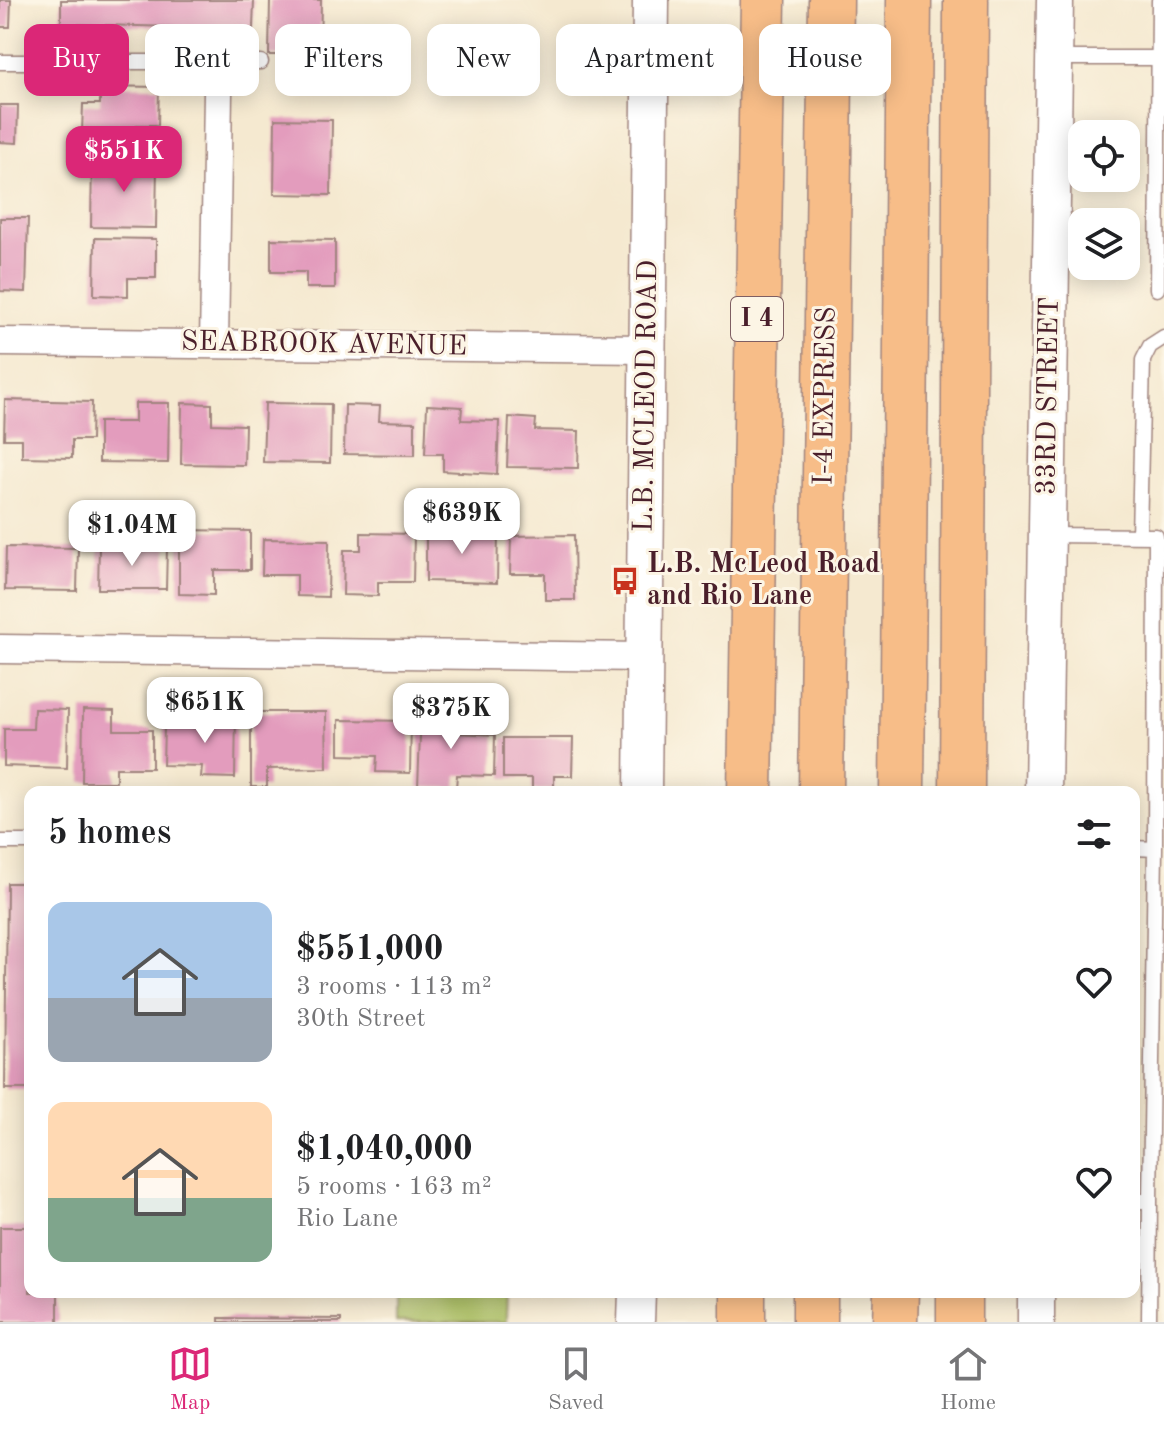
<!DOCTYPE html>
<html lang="en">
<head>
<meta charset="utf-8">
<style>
  :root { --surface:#fff; --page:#f6f6f6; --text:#202124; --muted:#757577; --line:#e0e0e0; --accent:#db2777 }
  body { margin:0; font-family:"Old Standard TT",serif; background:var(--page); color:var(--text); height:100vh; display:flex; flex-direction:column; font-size:30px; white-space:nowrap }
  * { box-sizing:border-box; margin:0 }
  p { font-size:26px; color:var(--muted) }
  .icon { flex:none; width:44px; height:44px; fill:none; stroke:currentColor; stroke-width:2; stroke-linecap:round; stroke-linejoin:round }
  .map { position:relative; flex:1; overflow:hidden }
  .panel { position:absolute; left:24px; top:786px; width:1116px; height:512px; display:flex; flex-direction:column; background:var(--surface); border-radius:16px; box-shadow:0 4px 20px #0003 }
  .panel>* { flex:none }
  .banner { position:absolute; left:24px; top:24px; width:1116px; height:72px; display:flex; gap:16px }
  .buttons { position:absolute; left:1068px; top:120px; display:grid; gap:16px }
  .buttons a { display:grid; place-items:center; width:72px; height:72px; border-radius:16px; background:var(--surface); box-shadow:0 4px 20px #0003; font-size:40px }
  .price { position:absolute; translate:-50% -68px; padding:0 18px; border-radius:16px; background:#fff; color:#222; font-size:26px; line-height:52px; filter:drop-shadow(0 2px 4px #0008) }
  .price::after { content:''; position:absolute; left:50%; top:48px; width:24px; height:18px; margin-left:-12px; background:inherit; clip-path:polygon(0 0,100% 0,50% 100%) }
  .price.active { background:var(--accent); color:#fff }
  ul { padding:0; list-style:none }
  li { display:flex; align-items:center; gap:24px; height:200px; padding:0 24px }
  li span { display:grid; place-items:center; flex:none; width:224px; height:160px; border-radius:16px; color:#555 }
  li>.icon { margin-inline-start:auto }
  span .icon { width:96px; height:96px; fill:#fffc; stroke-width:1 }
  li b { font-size:34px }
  h2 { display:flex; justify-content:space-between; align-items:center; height:96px; padding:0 24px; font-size:34px }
  .tag { padding:0 28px; border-radius:16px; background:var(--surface); box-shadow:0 4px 20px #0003; font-size:28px; line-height:72px }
  .tag.active { background:var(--accent); color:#fff }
  .tab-bar { display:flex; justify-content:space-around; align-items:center; height:112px; border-top:2px solid var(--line); background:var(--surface); font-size:22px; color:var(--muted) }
  .tab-bar a { display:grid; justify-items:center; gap:4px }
  .tab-bar .active { color:var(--accent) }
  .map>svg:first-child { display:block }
  .green { fill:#a9bd61; stroke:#7a6e46; stroke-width:2 }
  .building { fill:#e39cbd }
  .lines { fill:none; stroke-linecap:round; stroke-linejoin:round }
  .service-casing { stroke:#a0847e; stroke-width:17 }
  .minor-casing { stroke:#a0847e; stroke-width:31 }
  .tertiary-casing { stroke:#a0847e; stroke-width:39 }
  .motorway-casing { stroke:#a0847e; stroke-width:47 }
  .service { stroke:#fff; stroke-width:14 }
  .minor { stroke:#fff; stroke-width:28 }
  .tertiary { stroke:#fff; stroke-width:36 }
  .motorway { stroke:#f7bd88; stroke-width:44 }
  .labels { text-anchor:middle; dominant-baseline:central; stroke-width:6; stroke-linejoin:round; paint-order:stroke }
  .shield { fill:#fcf5e5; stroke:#7f5f63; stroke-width:2 }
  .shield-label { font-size:26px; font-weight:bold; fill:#4a1f2b }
  .street-label { font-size:28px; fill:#4a1f2b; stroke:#fcf5e5 }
  .poi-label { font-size:28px; font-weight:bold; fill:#4a1f2b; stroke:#fcf5e5; text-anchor:start }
</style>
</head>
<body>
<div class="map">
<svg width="1164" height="1322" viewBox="0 0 1164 1322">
  <rect width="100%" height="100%" fill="#fcf5e5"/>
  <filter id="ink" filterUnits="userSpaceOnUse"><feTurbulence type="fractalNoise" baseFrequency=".0125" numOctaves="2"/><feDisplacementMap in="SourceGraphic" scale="16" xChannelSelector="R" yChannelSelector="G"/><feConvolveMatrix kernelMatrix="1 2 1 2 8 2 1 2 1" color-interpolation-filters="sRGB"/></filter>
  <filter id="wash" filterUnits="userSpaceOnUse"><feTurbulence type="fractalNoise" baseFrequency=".006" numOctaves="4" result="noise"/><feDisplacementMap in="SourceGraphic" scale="32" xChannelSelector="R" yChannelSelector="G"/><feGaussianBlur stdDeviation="1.8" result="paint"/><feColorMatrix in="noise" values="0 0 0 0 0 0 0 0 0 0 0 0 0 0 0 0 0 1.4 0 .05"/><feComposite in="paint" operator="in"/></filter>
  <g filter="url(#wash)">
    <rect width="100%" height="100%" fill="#f5e9d0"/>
    <path class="green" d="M396 1292H507L506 1322H396Z"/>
    <g id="blocks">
      <path class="building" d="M0 0H11L10 27H0Z
        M61 0H254L253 29 61 24Z
        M270 0H321L320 55H269Z
        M100 86 159 87 158 125H137L136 150H98V133H82L83 104H100Z
        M0 105H18L17 143 0 142Z
        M275 119 332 120 331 195 274 194Z
        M92 159 157 160 156 228 91 227Z
        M0 218H28L26 292 0 291Z
        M95 238 156 239V278H128V296L94 295Z
        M271 239 335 240V288H306V272H271Z
        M5 400 92 402 91 440H72V458L22 457V439H4Z
        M135 403H169L168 463 99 462V422H135Z
        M182 403 212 404V424L245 425 244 465 181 464Z
        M265 403 331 404 330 463 263 462Z
        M345 405 380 406 379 421 415 422V455L344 454Z
        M427 405 462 407 461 420 499 421 497 474 443 471V454H425Z
        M509 417 536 419 535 430 579 431 578 468 507 467Z
        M179 530 250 531V570H214V595L179 594Z
        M426 530 498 532 497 583 426 581Z
        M361 533 414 534 413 582H378V596L343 595 344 550H361Z
        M574 535 575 600H545V574H510L511 536Z
        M263 539 329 540 328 597 297 596V575H262Z
        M99 546 167 547 166 589H98Z
        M6 547 78 548 77 591 5 590Z
        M34 709 68 710 67 768 4 766V729H33Z
        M83 710 114 711V730H152V768H116V782H82Z
        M201 710 236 711 235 778 201 777 202 766 163 765 164 728H200Z
        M421 710 457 711 456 733 495 735 494 776 457 775 456 788 418 787Z
        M251 712H326L327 768 267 769V787H251Z
        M339 720 411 721 410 773 376 772 377 756 339 755Z
        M503 738H573L572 776H554V790H532V778H503Z
        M7 883H30V1089H5Z
        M0 1227H30V1292H58V1322H0Z
        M219 1318 341 1319V1322H219Z"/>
    </g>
  </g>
  <g filter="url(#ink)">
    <use href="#blocks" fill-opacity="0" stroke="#a0847e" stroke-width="2"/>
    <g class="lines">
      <defs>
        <path id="service" d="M1055 58H1164
          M0 62H261
          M1157 289 1159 0
          M1047 535 1156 536 1155 849
          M1139 536 1143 360 1150 346 1164 337
          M0 842H30
          M1134 848 1155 849 1150 1201H1134
          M1149 1322 1150 1201"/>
        <path id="minor" d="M0 342 647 349
          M214 344 218 93
          M0 649 644 657"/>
        <path id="tertiary" d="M643 792 651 0
          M1043 792 1055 0
          M636 1322 637 1292
          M1036 1322V1292"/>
        <path id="motorway" d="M750 792 763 0
          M821 792 831 0
          M902 792 909 0
          M962 792 966 0
          M743 1322V1292
          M815 1322V1292
          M895 1322 896 1292
          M959 1322V1292"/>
      </defs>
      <use href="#service" class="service-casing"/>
      <use href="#minor" class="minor-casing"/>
      <use href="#tertiary" class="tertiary-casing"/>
      <use href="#motorway" class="motorway-casing"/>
      <use href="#service" class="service"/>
      <use href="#minor" class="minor"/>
      <use href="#tertiary" class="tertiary"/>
      <use href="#motorway" class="motorway"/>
    </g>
  </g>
  <defs>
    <symbol id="bus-bare" viewBox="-9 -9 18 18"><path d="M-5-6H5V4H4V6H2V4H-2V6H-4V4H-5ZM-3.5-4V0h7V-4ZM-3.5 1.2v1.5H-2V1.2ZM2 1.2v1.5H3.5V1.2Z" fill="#c8321e" stroke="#fcf5e5" stroke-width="2.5" paint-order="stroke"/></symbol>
  </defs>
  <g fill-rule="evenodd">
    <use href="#bus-bare" x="605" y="561" width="40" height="40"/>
  </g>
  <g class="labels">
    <rect class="shield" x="731" y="297" width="52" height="44" rx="6"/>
    <g class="shield-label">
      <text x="757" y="319">I 4</text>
    </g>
    <g class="street-label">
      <text transform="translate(324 345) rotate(1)">SEABROOK AVENUE</text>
      <text transform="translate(647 396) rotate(-89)">L.B. MCLEOD ROAD</text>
      <text transform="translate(826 396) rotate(-89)">I-4 EXPRESS</text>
      <text transform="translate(1049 396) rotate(-89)">33RD STREET</text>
    </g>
    <g class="poi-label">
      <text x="647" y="565">L.B. McLeod Road<tspan x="647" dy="32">and Rio Lane</tspan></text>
    </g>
  </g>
</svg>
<div class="buttons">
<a><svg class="icon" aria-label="locate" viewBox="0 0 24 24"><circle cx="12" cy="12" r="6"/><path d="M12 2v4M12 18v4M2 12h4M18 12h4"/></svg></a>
<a><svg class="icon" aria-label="layers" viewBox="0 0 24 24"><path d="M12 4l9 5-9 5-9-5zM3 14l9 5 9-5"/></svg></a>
</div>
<b class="price active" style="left:124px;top:194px">$551K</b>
<b class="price" style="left:462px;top:556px">$639K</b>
<b class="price" style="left:132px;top:568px">$1.04M</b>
<b class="price" style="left:205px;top:745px">$651K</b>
<b class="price" style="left:451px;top:751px">$375K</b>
<div class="banner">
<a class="tag active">Buy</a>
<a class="tag">Rent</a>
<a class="tag">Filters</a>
<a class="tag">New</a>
<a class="tag">Apartment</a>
<a class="tag">House</a>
</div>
<section class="panel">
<h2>5 homes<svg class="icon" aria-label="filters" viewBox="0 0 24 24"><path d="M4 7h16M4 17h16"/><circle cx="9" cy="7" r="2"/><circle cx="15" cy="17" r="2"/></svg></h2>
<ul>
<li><span style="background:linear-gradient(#a9c7e8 60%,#9aa5b1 0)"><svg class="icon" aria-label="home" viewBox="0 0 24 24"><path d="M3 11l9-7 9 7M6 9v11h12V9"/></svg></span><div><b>$551,000</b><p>3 rooms · 113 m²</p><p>30th Street</p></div><svg class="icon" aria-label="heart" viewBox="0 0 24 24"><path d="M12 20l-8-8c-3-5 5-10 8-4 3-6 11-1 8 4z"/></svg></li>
<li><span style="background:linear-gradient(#ffd9b3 60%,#7fa58c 0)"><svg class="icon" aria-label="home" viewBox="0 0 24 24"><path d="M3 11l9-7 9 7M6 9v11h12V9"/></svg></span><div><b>$1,040,000</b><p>5 rooms · 163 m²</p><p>Rio Lane</p></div><svg class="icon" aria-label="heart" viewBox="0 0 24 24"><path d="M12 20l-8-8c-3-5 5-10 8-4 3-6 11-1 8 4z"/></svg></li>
</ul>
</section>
</div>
<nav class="tab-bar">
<a class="active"><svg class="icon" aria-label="map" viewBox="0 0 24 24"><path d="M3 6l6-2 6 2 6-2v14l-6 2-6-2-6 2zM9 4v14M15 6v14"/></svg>Map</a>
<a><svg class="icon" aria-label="saved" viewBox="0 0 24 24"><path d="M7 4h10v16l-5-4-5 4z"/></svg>Saved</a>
<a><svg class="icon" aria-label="home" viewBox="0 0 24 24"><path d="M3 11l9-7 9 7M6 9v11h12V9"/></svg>Home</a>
</nav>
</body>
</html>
